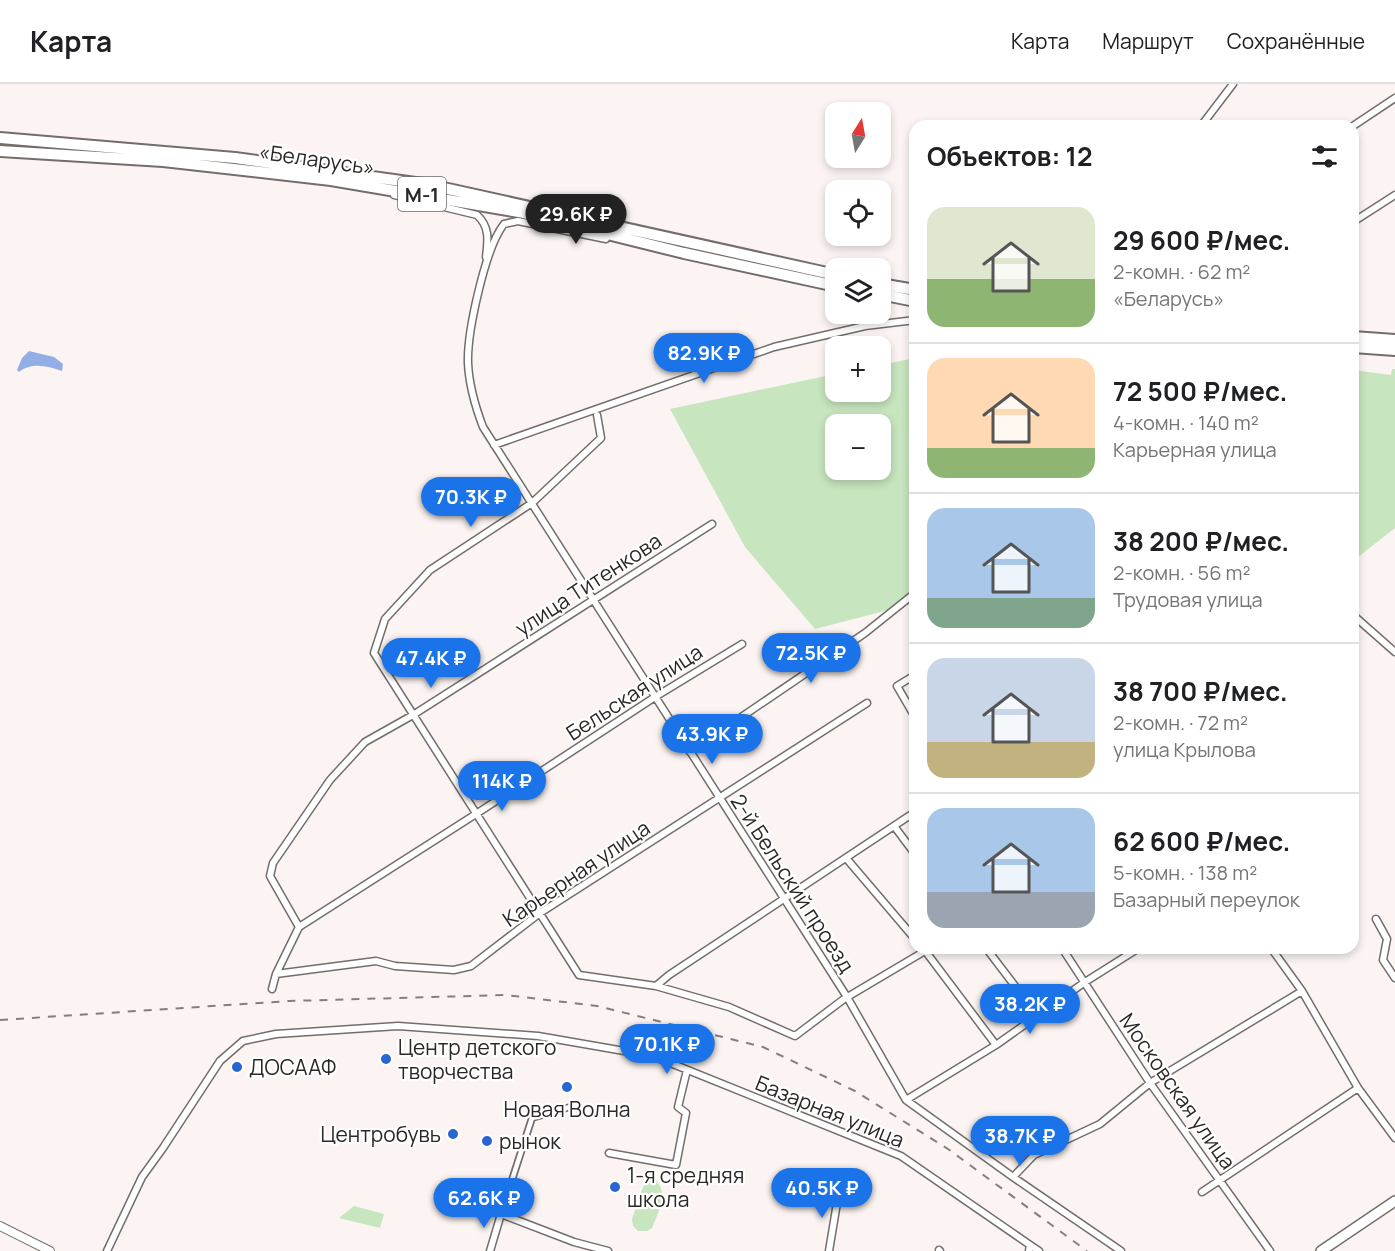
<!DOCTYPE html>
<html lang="ru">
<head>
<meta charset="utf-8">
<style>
  :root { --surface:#fff; --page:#f2f2f2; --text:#202124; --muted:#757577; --line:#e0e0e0; --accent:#1a73e8 }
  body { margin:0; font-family:Manrope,sans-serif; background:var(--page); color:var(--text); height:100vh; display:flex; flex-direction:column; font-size:22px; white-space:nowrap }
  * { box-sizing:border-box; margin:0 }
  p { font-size:20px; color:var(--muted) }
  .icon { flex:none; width:33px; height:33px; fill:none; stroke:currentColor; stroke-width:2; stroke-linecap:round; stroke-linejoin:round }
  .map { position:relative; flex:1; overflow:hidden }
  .sheet { position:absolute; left:909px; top:36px; width:450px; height:834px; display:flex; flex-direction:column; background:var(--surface); border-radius:18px; box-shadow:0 3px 9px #0003 }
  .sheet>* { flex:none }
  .needle { width:39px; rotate:11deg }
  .controls { position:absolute; left:825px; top:18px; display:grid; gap:12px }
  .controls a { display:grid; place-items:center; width:66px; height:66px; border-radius:12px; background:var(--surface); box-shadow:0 3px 9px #0003; font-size:30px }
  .price { position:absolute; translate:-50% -51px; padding:0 14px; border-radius:21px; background:var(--accent); color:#fff; font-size:20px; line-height:39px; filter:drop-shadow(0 2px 3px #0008) }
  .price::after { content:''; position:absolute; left:50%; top:36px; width:18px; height:14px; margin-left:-9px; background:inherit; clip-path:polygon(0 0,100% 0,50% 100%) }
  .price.active { background:#222; color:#fff }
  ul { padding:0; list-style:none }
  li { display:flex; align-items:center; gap:18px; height:150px; padding:0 18px }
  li+li { border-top:2px solid var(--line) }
  li span { display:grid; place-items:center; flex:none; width:168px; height:120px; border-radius:18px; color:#555 }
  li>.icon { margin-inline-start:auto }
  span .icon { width:72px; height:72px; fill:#fffc; stroke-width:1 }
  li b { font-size:26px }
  h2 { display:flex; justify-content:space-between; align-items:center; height:72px; padding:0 18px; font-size:26px }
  header { display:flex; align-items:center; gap:36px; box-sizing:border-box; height:84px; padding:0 30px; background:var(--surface); border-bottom:2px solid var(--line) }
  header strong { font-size:28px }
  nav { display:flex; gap:33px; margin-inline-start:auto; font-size:21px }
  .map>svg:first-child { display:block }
  .green { fill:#c7e5be; fill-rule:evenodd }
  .water { fill:#93aee6 }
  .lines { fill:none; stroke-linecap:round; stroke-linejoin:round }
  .pedestrian-casing { stroke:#736d6b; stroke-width:8 }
  .minor-casing { stroke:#736d6b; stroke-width:9 }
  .tertiary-casing { stroke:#736d6b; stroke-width:10 }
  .secondary-casing { stroke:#736d6b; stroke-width:12 }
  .trunk-casing { stroke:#736d6b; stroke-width:14 }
  .pedestrian { stroke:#fff; stroke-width:4.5 }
  .minor { stroke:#fff; stroke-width:6 }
  .tertiary { stroke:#fff; stroke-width:8 }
  .secondary { stroke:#fff; stroke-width:9 }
  .trunk { stroke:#fff; stroke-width:10 }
  .rail { stroke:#837f7d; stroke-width:2; stroke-dasharray:8 8; stroke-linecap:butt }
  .poi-dot { fill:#2865d2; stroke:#fff; stroke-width:2 }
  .labels { text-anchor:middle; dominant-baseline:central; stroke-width:4.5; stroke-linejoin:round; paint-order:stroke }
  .shield { fill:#fff; stroke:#6b6868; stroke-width:1.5 }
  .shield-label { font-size:20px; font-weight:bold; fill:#2b2827 }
  .street-label { font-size:21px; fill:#2b2827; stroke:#fff }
  .poi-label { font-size:21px; fill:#2b2827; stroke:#fff; text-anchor:start }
</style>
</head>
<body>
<header>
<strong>Карта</strong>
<nav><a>Карта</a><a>Маршрут</a><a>Сохранённые</a></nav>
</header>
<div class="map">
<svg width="1395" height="1167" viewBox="0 0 1395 1167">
  <rect width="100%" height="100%" fill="#fbf4f2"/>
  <path class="green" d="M915 274V519L815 545 745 463 670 325 835 290 836 308H880L881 281ZM836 340H880V386H836Z
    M1392 285H1395V444L1353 477V286L1391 291Z
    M656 1096C669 1111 658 1128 652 1144L647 1147H638L633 1142 632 1135 643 1103 647 1098Z
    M354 1122 384 1130 380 1144 339 1134Z"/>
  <path class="water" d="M29 267 54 273 63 280 62 287C47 282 32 278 19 288L17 286 22 274Z"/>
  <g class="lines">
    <defs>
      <path id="pedestrian" d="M501 1130 532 1034 577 1021"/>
      <path id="minor" d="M1201 42 1233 0
        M1353 42 1395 14
        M394 111 477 131C490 143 488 156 486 173
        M1353 138 1395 111
        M606 155 518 137 504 140C485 164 467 249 468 279 469 301 475 322 483 343L847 913 906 1016 1013 1093 1121 1167
        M597 331 601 354 532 419 430 486 385 535 374 569 579 891 656 902 729 923 795 952 844 915 930 864
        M494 361 774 263 865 242 915 236
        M1353 531 1395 568
        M915 591 897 602 915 633
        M690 668 865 549 915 509
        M894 742 915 770
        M846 774 915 855
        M1376 835 1387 855 1383 876 1395 894
        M299 843 270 792 273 779 330 696 365 658 413 631 712 440
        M923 864 996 961
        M986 864 1037 931
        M1062 864 1150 999 1270 1167
        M1271 864 1302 907 1358 1004 1395 1054
        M276 890 376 877 395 882 454 886 471 882 540 829 867 619
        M656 902 669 891 915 728
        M272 905 276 890 299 843 476 730 655 613 742 560
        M906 1016 996 961 1085 898 1139 864
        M609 1069 676 1081 686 1029 678 1023 687 986
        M1013 1093 1034 1071 1100 1040 1150 999 1302 907
        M1202 1108 1358 1004
        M1030 1161 1039 1167
        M939 1166 940 1167
        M107 1167 142 1093 163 1064 220 977 243 957 276 950 398 942 538 952 653 972 901 1072 1030 1161 1029 1167
        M490 1167 501 1130 574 1158 608 1167
        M829 1167 839 1107"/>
      <path id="tertiary" d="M0 1142 50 1167"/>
      <path id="secondary" d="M1321 1167 1395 1117"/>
      <path id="trunk" d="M0 54 235 74 430 101 836 191
        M0 67 163 77 331 96 519 128 684 169 836 202
        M880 200 915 206
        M880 210 915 217
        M1353 253 1395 256
        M1353 263 1395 266"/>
    </defs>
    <use href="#pedestrian" class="pedestrian-casing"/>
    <use href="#minor" class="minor-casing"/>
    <use href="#tertiary" class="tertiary-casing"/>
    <use href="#secondary" class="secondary-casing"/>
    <use href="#trunk" class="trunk-casing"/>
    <use href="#pedestrian" class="pedestrian"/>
    <use href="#minor" class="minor"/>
    <use href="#tertiary" class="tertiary"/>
    <use href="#secondary" class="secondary"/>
    <use href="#trunk" class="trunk"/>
    <path class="rail" d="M0 936 289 917 506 911 597 922 763 963 855 1007 948 1065 1087 1167"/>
  </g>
  <g class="poi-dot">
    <circle cx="386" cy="975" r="6"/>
    <circle cx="237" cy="983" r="6"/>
    <circle cx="567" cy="1003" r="6"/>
    <circle cx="453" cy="1050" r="6"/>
    <circle cx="487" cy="1057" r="6"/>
    <circle cx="615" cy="1103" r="6"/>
  </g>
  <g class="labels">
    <rect class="shield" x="398" y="93" width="48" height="34" rx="4.5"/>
    <g class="shield-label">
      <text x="422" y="110">М-1</text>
    </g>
    <g class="street-label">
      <text transform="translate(317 75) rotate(8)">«Беларусь»</text>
      <text transform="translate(588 500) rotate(-33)">улица Титенкова</text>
      <text transform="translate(634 608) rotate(-33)">Бельская улица</text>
      <text transform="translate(576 789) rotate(-34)">Карьерная улица</text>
      <text transform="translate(793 799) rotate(57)">2-й Бельский проезд</text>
      <text transform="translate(1178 1007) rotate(55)">Московская улица</text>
      <text transform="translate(830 1027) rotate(22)">Базарная улица</text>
    </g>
    <g class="poi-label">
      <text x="398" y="963">Центр детского<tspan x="398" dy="24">творчества</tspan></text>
      <text x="249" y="983">ДОСААФ</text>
      <text x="567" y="1025" text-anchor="middle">Новая Волна</text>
      <text x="441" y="1050" text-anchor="end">Центробувь</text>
      <text x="499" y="1057">рынок</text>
      <text x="627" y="1091">1-я средняя<tspan x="627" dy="24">школа</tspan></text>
    </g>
  </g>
</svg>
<div class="controls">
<a><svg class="needle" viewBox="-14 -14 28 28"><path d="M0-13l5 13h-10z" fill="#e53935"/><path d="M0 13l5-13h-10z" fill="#757577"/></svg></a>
<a><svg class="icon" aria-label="locate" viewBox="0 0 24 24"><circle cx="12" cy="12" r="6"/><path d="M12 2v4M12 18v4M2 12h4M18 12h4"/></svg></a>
<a><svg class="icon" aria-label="layers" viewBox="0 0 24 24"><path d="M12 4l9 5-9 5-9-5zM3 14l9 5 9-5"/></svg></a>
<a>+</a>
<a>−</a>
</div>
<b class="price active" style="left:576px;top:161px">29.6K ₽</b>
<b class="price" style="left:704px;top:300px">82.9K ₽</b>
<b class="price" style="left:471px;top:444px">70.3K ₽</b>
<b class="price" style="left:811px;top:600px">72.5K ₽</b>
<b class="price" style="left:431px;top:605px">47.4K ₽</b>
<b class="price" style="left:712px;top:681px">43.9K ₽</b>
<b class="price" style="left:502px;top:728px">114K ₽</b>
<b class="price" style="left:1030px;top:951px">38.2K ₽</b>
<b class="price" style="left:667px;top:991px">70.1K ₽</b>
<b class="price" style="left:1020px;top:1083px">38.7K ₽</b>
<b class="price" style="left:822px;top:1135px">40.5K ₽</b>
<b class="price" style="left:484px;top:1145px">62.6K ₽</b>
<section class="sheet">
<h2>Объектов: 12<svg class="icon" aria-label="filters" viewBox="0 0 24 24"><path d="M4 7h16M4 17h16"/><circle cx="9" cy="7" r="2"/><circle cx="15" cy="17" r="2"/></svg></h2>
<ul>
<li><span style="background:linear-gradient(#dfe7d0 60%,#8fb573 0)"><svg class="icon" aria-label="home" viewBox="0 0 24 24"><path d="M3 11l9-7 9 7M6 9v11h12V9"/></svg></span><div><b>29 600 ₽/мес.</b><p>2-комн. · 62 m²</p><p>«Беларусь»</p></div></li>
<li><span style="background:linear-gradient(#ffd9b3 75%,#8fb573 0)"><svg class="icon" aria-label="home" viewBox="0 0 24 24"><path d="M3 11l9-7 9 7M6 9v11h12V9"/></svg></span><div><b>72 500 ₽/мес.</b><p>4-комн. · 140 m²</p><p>Карьерная улица</p></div></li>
<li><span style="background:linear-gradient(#a9c7e8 75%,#7fa58c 0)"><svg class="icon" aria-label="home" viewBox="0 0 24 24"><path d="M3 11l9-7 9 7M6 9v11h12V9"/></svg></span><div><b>38 200 ₽/мес.</b><p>2-комн. · 56 m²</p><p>Трудовая улица</p></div></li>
<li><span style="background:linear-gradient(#c9d6e8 70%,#c2b280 0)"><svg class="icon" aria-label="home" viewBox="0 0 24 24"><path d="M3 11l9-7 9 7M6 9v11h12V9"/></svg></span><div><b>38 700 ₽/мес.</b><p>2-комн. · 72 m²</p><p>улица Крылова</p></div></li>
<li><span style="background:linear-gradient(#a9c7e8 70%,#9aa5b1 0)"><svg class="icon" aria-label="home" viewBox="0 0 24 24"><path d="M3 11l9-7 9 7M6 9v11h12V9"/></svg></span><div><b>62 600 ₽/мес.</b><p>5-комн. · 138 m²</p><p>Базарный переулок</p></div></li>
</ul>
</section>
</div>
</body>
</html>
